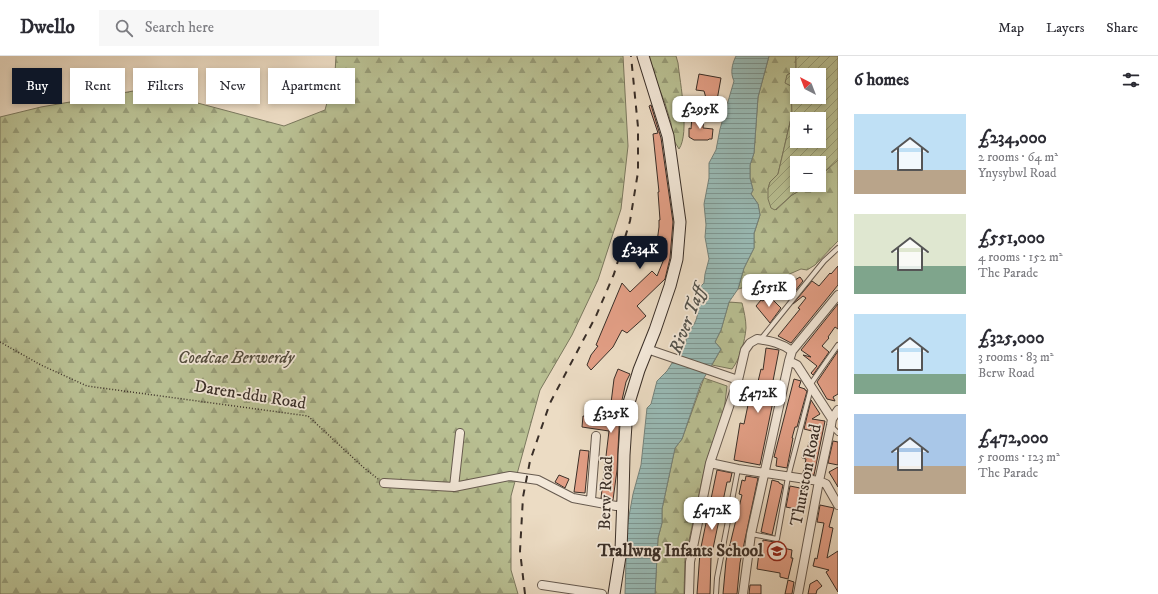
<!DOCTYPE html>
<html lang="en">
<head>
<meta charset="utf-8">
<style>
  :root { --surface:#fff; --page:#f7f7f7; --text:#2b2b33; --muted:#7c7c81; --line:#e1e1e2; --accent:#111827 }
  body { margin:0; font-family:"IM FELL DW Pica",serif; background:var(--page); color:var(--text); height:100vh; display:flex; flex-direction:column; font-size:15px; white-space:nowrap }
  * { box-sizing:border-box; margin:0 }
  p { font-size:13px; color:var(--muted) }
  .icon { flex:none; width:22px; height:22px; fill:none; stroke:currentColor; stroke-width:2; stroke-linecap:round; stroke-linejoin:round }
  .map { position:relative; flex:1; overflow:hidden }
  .details { display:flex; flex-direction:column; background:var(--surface); width:320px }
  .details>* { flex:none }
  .banner { position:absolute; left:12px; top:12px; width:380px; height:36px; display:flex; gap:8px }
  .needle { width:26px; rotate:318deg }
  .tools { position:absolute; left:790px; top:12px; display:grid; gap:8px }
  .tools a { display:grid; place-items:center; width:36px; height:36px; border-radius:0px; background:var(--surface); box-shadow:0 2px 6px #0003; font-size:20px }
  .price { position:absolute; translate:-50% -34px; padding:0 9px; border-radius:8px; background:#fff; color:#222; font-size:13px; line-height:26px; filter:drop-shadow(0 1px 2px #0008) }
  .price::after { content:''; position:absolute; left:50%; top:24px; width:12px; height:9px; margin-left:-6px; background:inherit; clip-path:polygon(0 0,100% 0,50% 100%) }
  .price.active { background:var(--accent); color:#fff }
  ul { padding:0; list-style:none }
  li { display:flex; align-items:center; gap:12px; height:100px; padding:0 16px }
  li span { display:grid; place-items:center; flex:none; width:112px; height:80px; border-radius:0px; color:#555 }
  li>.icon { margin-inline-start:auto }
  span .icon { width:48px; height:48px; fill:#fffc; stroke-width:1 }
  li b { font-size:17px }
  h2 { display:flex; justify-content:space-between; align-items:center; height:48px; padding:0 16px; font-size:17px }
  .pill { padding:0 14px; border-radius:0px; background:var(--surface); box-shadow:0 2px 6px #0003; font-size:14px; line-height:36px }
  .pill.active { background:var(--accent); color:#fff }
  header { display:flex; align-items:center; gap:24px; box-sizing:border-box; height:56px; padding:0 20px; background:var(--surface); border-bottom:1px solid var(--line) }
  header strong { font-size:19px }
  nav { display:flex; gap:22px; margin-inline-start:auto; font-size:14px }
  .search { width:280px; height:36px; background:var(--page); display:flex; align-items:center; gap:10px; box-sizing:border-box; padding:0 14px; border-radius:0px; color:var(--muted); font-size:15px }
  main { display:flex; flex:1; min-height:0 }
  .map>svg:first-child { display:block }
  .forest { fill:url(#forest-firs); stroke:#7a785e }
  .garden { fill:url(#garden-furrows); stroke:#7a785e; fill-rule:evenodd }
  .water { fill:url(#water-rules); stroke:#73837d }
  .building { fill:#e39f86; stroke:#3a2f28 }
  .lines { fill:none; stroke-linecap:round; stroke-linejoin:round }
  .lane-casing { stroke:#665a4f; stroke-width:6 }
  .street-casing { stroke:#665a4f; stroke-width:10 }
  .secondary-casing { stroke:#3a2f28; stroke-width:13 }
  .path { stroke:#3a2f28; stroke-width:1.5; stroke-dasharray:1 2; stroke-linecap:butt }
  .lane { stroke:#f3e8d9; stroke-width:4 }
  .street { stroke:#f3e8d9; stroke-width:8 }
  .secondary { stroke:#f3e8d9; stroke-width:11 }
  .rail { stroke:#3a2f28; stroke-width:2; stroke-dasharray:7 7; stroke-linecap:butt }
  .labels { text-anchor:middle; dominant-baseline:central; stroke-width:3.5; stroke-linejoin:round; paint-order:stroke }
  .park-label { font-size:17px; font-style:italic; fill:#534c3d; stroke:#f3e8d9 }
  .street-label { font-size:17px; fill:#3a2f28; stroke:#f3e8d9 }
  .poi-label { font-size:17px; font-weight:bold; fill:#3a2f28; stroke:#f3e8d9; text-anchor:end }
  .water-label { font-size:18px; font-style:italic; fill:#52524c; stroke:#f3e8d9 }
</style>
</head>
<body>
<header>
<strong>Dwello</strong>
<div class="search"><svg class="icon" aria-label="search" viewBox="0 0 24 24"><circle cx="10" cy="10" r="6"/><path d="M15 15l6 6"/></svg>Search here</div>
<nav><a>Map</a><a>Layers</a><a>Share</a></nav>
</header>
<main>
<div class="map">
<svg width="838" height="538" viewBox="0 0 838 538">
  <defs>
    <pattern id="forest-firs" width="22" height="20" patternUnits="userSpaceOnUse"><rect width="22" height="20" fill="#b9c093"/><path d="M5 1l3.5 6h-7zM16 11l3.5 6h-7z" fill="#979c78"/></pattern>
    <pattern id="garden-furrows" width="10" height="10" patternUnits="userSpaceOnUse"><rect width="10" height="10" fill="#b9c093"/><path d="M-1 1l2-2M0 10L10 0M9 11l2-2" fill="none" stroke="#979c78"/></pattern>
    <pattern id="water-rules" width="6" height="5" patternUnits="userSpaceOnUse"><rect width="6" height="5" fill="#99bbb6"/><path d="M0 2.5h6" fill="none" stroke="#7e9894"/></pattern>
  </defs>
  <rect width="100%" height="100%" fill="#ecdcc4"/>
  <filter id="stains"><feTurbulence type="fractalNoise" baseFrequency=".005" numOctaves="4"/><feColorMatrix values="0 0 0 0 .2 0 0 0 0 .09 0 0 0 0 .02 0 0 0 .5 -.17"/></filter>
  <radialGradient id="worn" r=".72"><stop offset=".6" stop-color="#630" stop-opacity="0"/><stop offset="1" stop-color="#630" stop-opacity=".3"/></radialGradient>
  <path class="forest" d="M336 0H623L628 90 621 153 598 224 572 279 540 334 511 440V514L518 538H0V61L41 51 145 33 284 70 325 54 335 17Z
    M646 0H676L678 7C680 27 690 77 679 93L673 83 671 67 665 47Z
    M769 0H796V14L787 19 791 30 792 58 778 118 770 126 768 133 776 154 792 139 809 129H819V121L838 103V185L815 209 807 214 801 213 762 230H750L738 233 744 212 754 192V178L760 159 758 148 751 138 753 134 750 122V109L754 97 758 41Z
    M729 246 742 247C744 255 746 264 746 272 745 285 740 303 732 313L712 309 721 293 715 286 721 274Z
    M704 322 727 330 724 355 706 406 685 503 684 538H655L658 482 662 467V453L675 392 682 383Z"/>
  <path class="garden" d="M796 0H838V104L819 121V107H797V129H809L792 139 775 154 771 152 768 143V133L770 126 778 118 792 58 791 30 785 27 787 19 796 14ZM797 19H819V41H797ZM797 63H819V85H797Z"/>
  <path class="water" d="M736 0H769L758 41 754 97 750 109V122L753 134 751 138 758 148 760 159 754 177V192L744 212 738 233 729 246 721 274 715 286 721 293 701 327 682 383 675 392 662 453V467L658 482 655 538H625L627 471 633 438 641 409 647 352 651 348 657 325 667 315 686 285 687 276C701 266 698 248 699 232L704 227 705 218 709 203 705 181 706 169 704 148 709 122V107L716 94 720 73 734 25C730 17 732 8 736 0Z"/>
  <path class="building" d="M699 18 721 22 717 44 706 42 704 35 696 34Z
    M651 49 661 82 673 166 670 202 665 223 637 250 646 260 627 277 622 274 613 291 591 314 587 309 591 299 598 290 596 289 622 227 630 236 652 215 657 220 664 203 655 201 659 171V164H660L658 136H659L653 78 658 77 649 50Z
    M692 60 704 61 703 72 713 73 712 83H709L708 84H694L689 81V72L691 73Z
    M838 210V229L791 287 778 280 800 253 798 252 806 242 803 240 793 248 812 225 819 230 830 217 831 218Z
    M800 221 803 225 788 244 782 239 788 232 785 230Z
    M768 239 781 252 770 267 756 250 761 244 763 245Z
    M838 248V273L835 271 828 281 829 282 822 290 829 296 813 319 811 317 817 310 803 299 811 301 801 294Z
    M766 292 779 294 772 330 776 331 760 409 734 404 740 367 744 368 748 349H750L753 334H756L761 313 763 314Z
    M838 295V338L833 341 835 345 827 343 817 326Z
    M618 313 630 318 626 326 620 353 617 414 613 444 601 442 609 375 582 371 583 360 609 363 614 323Z
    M794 323 801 325 799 331 805 333V334L807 335 797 371H795L792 382H793L787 412 776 410 777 402 774 401Z
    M811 344 820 358 812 363 825 365 814 419 803 417 806 403 802 402 804 394 807 395 809 386 814 387 816 376 804 373Z
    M833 385 838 386V409L828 407Z
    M580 394 589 395 585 437 574 436Z
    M838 411V431L829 416Z
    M717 414 732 417 730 426H727L711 502 710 538H697L700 496Z
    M559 419 569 423 565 432 555 426Z
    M746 420 758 422 740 507 737 538H723L726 505 742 439 739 438 742 424 745 425Z
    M772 424 779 426V427L783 429 772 479 761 476Z
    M790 430 805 433 800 454 786 451Z
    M820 449 834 452 829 471 833 472 827 502 838 495V536L826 516 829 514 813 510 815 502 817 503 824 467 817 466Z
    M763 484 780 487 779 491 792 494 791 502H793L788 523 780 521V517L757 513 759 496H761Z
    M788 524 794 526 792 538H785Z
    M817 524 822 530 817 534 816 538H808L810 528Z
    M750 529H761V538H749Z"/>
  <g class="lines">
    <defs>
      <path id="lane" d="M761 283 824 205 838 192
        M810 329 838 289
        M831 370 838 377
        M751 478 777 483 788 421 811 332
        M716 538 717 522 738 413"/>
      <path id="street" d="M647 293 738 324
        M789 305 797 309 832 363
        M710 407 738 413 819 425 826 428 838 449
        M384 427 454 431 510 420 538 424 573 442 616 450 622 449
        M454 431 460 377
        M591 444 596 380
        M542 529 602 538
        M689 538 690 506 710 407 738 324 745 294 750 287 757 283C771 285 781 287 792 295
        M743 538 751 478 789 305 792 295 838 239
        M798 538 819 425 831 369 832 363 838 354"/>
      <path id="secondary" d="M614 538 621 494 623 441 624 399 627 353 639 314 655 274 670 230 677 203 680 166 668 80 643 0"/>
    </defs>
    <use href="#lane" class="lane-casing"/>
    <use href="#street" class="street-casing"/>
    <use href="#secondary" class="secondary-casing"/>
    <path class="path" d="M0 286 41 309 87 330 308 360 363 411 378 423"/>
    <use href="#lane" class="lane"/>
    <use href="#street" class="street"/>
    <use href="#secondary" class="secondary"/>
    <path class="rail" d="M525 538 520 495 523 441 530 405 550 347 596 260 614 218 630 165 638 116V71L631 0"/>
  </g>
  <defs>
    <symbol id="school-ring" viewBox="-11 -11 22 22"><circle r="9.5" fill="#f3e8d9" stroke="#8f2418" stroke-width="1.5"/><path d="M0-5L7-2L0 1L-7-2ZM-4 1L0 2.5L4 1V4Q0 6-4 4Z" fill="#8f2418"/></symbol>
  </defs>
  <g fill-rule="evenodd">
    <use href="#school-ring" x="766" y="484" width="22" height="22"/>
  </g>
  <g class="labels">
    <g class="park-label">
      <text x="236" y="302">Coedcae Berwerdy</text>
    </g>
    <g class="street-label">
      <text transform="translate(250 339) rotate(9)">Daren-ddu Road</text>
      <text transform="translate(806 419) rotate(-79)">Thurston Road</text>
      <text transform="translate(606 437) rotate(-88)">Berw Road</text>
    </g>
    <g class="poi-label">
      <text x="763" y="495">Trallwng Infants School</text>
    </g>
    <g class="water-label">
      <text transform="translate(688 264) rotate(-69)">River Taff</text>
    </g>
  </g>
  <rect width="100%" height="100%" filter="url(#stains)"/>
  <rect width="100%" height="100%" fill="url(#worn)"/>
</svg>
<div class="tools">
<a><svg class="needle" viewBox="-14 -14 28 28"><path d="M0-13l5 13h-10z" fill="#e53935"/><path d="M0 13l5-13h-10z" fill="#7c7c81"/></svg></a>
<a>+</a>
<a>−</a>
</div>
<b class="price" style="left:700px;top:74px">£295K</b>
<b class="price active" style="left:640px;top:214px">£234K</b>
<b class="price" style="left:769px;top:252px">£551K</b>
<b class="price" style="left:758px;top:358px">£472K</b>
<b class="price" style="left:611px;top:378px">£325K</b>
<b class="price" style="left:712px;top:475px">£472K</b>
<div class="banner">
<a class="pill active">Buy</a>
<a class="pill">Rent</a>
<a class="pill">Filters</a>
<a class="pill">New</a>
<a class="pill">Apartment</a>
</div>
</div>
<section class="details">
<h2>6 homes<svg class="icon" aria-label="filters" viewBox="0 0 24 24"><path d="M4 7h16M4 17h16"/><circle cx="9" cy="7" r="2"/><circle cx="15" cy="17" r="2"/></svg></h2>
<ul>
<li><span style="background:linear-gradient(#bfe0f5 70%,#b9a48a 0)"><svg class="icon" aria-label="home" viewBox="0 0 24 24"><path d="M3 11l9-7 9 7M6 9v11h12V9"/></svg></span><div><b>£234,000</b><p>2 rooms · 64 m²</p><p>Ynysybwl Road</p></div></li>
<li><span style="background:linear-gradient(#dfe7d0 65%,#7fa58c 0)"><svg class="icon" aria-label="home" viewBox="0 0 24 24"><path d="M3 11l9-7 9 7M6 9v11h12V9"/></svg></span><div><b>£551,000</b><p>4 rooms · 152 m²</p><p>The Parade</p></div></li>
<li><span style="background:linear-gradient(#bfe0f5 75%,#7fa58c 0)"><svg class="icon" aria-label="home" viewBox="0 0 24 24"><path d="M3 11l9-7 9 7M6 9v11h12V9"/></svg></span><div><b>£325,000</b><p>3 rooms · 83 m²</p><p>Berw Road</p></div></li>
<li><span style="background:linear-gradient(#a9c7e8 65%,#b9a48a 0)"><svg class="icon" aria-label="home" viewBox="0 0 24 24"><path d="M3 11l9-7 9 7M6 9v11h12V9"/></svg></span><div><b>£472,000</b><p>5 rooms · 123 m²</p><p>The Parade</p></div></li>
</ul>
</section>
</main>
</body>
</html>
